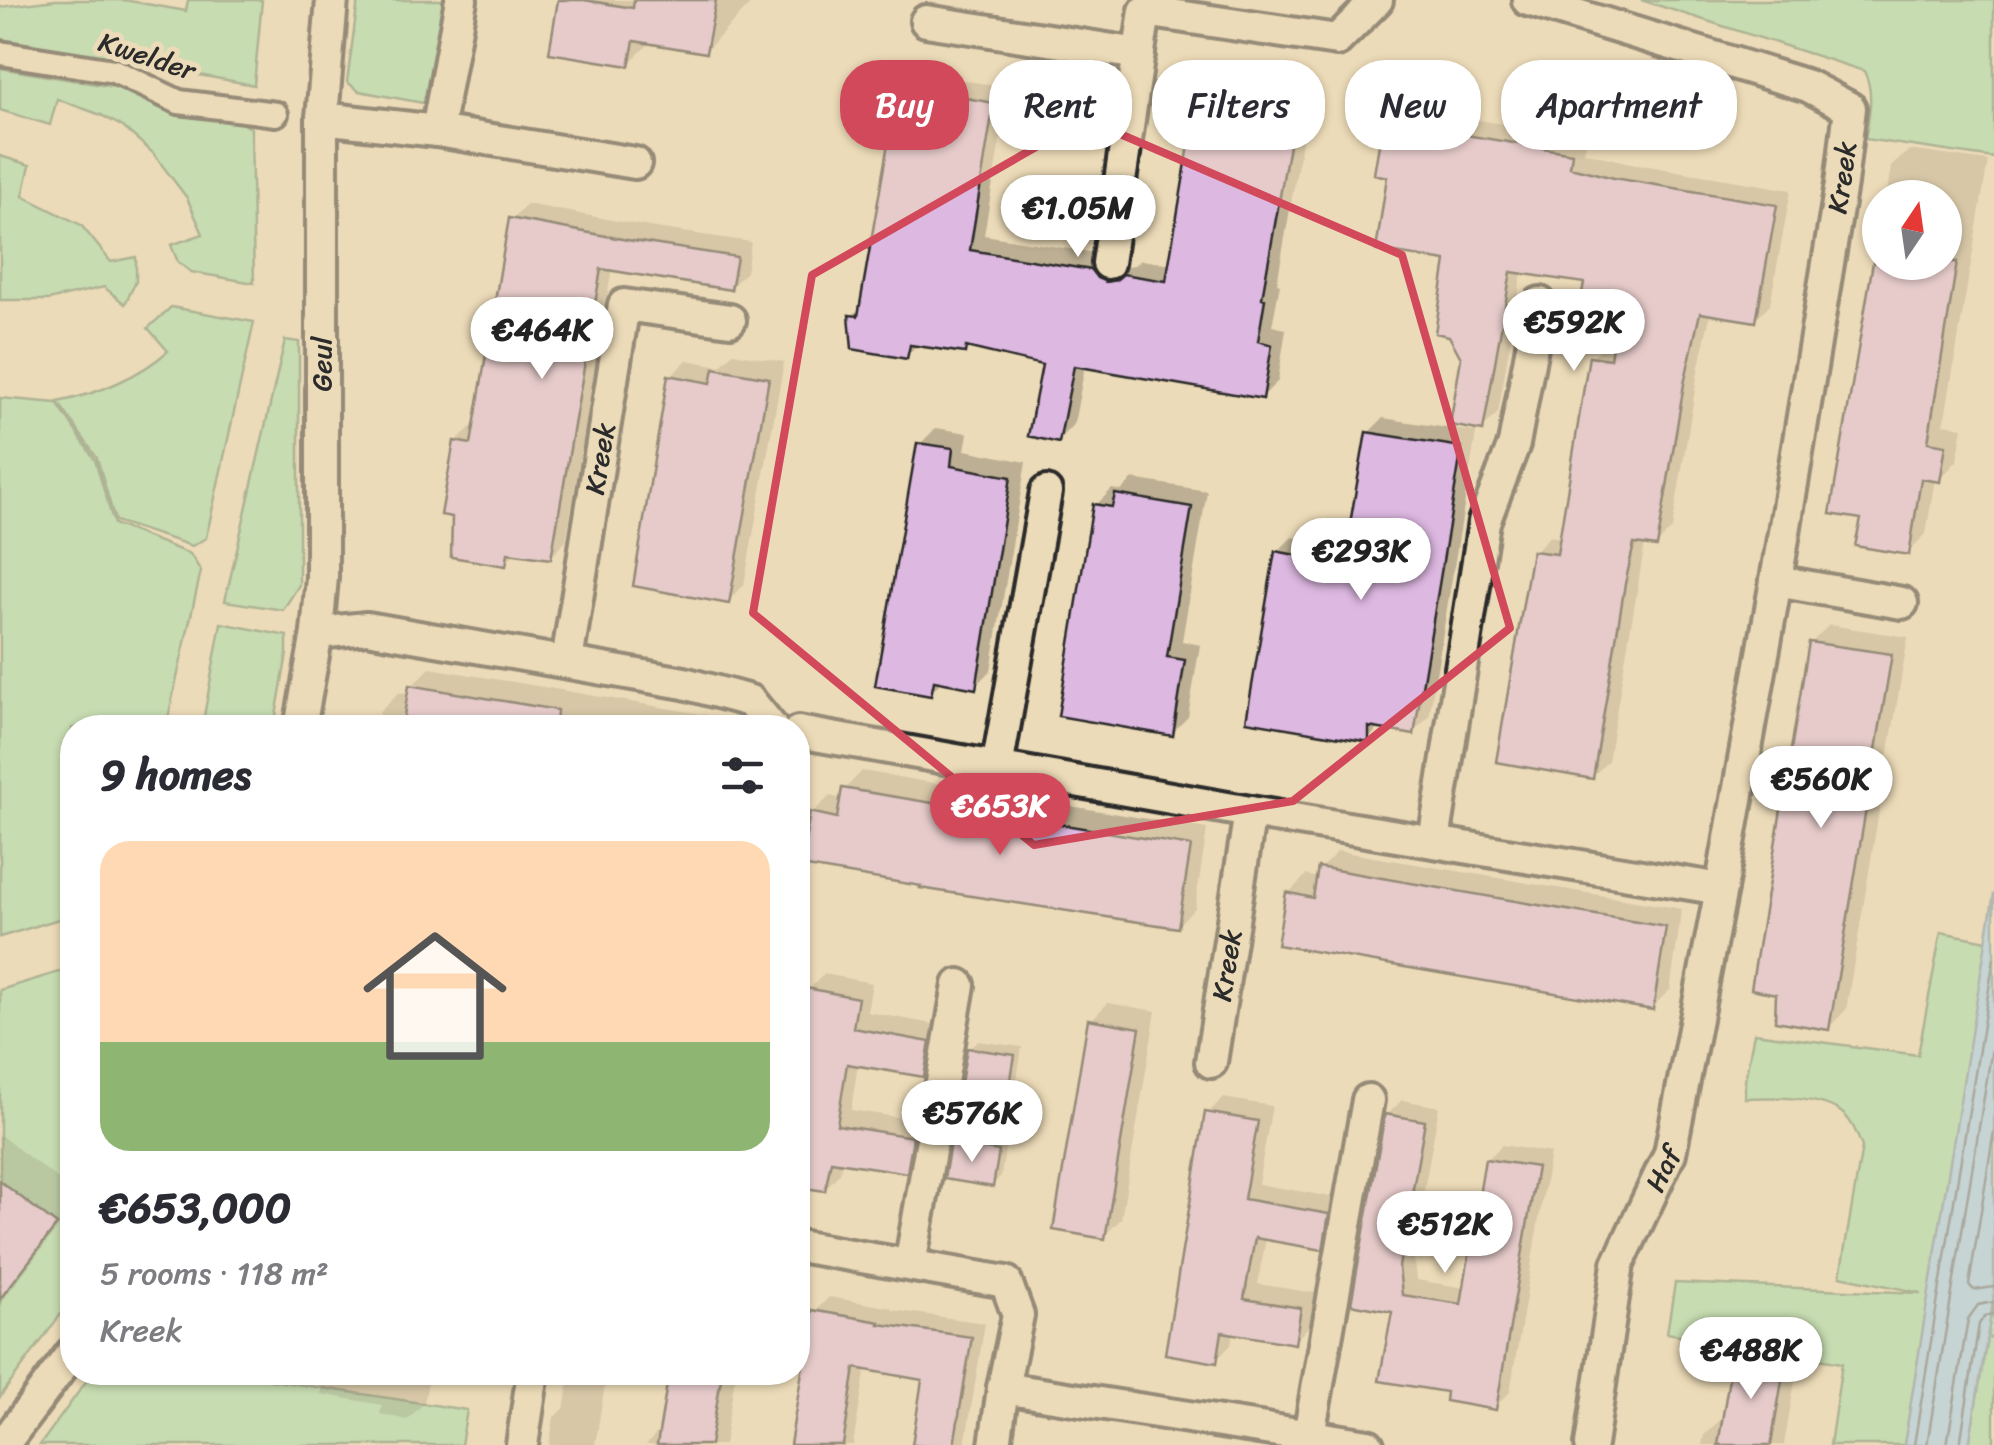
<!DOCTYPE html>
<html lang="en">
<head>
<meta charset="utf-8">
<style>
  :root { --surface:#fff; --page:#f7f7f7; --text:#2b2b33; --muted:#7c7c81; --line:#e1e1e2; --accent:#d1495b }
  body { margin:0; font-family:Sriracha,sans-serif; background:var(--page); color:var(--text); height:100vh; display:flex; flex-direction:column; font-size:38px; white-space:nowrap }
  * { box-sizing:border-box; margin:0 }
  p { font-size:32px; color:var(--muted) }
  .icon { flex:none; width:55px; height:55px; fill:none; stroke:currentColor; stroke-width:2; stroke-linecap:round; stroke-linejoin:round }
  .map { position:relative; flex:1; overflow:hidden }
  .drawer { position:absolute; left:60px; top:715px; width:750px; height:670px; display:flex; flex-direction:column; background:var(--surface); border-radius:40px; box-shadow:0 2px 8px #0004 }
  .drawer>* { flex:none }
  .guide { position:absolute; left:840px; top:60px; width:950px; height:90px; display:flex; gap:20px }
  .needle { width:65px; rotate:13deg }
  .buttons { position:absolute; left:1862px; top:180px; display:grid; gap:20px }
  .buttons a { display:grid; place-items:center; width:100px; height:100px; border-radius:50%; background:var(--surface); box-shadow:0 2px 8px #0004; font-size:50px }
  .price { position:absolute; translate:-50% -85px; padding:0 22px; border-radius:35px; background:#fff; color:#222; font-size:32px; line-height:65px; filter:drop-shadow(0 2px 5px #0008) }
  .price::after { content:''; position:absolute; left:50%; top:60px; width:30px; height:22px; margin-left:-15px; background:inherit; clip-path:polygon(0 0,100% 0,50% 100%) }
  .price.on { background:var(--accent); color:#fff }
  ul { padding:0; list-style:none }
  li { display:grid; align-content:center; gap:20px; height:530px; padding:0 40px }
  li+li { border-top:2px solid var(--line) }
  li span { display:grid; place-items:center; height:310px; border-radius:30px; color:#555 }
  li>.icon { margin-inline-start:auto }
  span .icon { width:180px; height:180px; fill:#fffc; stroke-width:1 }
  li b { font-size:42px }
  h2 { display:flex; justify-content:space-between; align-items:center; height:120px; padding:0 40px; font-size:42px }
  .chip { padding:0 35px; border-radius:40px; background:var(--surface); box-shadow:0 2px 8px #0004; font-size:35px; line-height:90px }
  .chip.on { background:var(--accent); color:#fff }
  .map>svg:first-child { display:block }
  .green { fill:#9adea9; stroke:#62846a; stroke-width:2.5 }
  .water { fill:#98ccf5; stroke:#6c8ca4; stroke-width:2.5 }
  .shadow { fill:#0003 }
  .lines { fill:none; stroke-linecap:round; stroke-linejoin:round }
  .shore { stroke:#576b7c; stroke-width:2.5 }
  .building { fill:#ddb8e1; stroke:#2b2b2b; stroke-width:2.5 }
  .pedestrian-casing { stroke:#2b2b2b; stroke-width:30 }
  .minor-casing { stroke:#2b2b2b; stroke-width:38 }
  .pedestrian { stroke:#ecdbb8; stroke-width:22 }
  .minor { stroke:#ecdbb8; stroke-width:30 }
  .marked { fill:none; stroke:#d1495b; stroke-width:8; stroke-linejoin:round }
  .labels { text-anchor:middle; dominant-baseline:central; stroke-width:10; stroke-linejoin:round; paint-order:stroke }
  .street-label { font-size:28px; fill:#2b2b2b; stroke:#ecdbb8 }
</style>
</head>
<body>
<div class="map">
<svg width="1994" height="1445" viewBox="0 0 1994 1445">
  <rect width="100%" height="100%" fill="#ecdbb8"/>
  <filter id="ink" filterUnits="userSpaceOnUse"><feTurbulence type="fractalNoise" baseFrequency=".01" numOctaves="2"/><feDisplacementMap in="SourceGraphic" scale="20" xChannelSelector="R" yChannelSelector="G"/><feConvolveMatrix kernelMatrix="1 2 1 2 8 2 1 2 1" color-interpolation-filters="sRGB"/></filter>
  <g filter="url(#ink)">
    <path class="green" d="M55 0H124L186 11 188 0H262L254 85 0 39V7Z
      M358 0H456L439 106 359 91 347 82Z
      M1641 0H1994V158L1865 139C1869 115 1875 93 1864 71Z
      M0 68 114 87 226 115 251 128 254 283 191 272 178 262 171 245 203 234 187 198 153 153 123 127 101 115 57 99 50 125 0 110Z
      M0 156 30 165 23 196 81 225 111 262 136 257V281L125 304 104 287 48 300H0Z
      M171 307 254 322 206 538 192 546 115 521 97 458 58 402C97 394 139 377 168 351L148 328Z
      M285 340 299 342V585L283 610 225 601Z
      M0 398 57 403 95 460 114 524 190 554 201 571 166 727 72 728V915L0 937Z
      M221 623 287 636V654L274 727H202Z
      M1941 932 1987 941 1904 1445H1830L1842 1363 1667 1333 1675 1283 1921 1293 1840 1276 1862 1147C1857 1135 1853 1121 1841 1112 1819 1096 1772 1097 1745 1098V1080L1754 1033 1918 1055Z
      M72 968V1299L0 1397V990Z
      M1994 1296V1336L1990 1338 1994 1339V1445H1969Z
      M93 1372 244 1373V1376L467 1410 461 1445H40Z"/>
    <path class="water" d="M1994 893V1296L1969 1445H1904Z"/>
    <path class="shadow" d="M561 0H754L706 51 651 42 628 64Z
      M1261 70 1313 79 1277 283 1280 284 1272 326 1286 329 1278 381 1262 397 1085 366 1074 424 1058 440 1045 363 969 346 964 351 918 344 906 356 852 316 863 305 900 88 916 72 1009 88 984 235 1107 255 1113 263 1123 267 1134 265 1141 260 1171 264 1200 94 1216 78 1249 83Z
      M1401 107 1587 138 1584 152 1630 163 1791 190 1770 304 1755 320 1711 312 1699 366 1672 529 1656 545 1645 543 1608 761 1592 777 1534 552 1550 536 1562 538 1592 357 1607 342 1615 343 1622 298 1586 281 1522 271 1498 413 1482 428H1477L1429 717 1413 732 1381 726 1368 739 1277 552 1292 537 1349 547 1368 433 1383 418 1473 432 1449 259 1390 176 1385 122Z
      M1909 150 1988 161 1944 424 1963 427 1957 461 1940 479 1935 478 1926 534 1908 552 1864 517 1833 512 1880 232V262H1945V198H1886L1891 167Z
      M527 204 649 227 751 242 746 272 731 287 612 268 566 541 551 557 516 552 505 563 456 442 471 427 477 428 512 220Z
      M733 353 784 362 744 585 728 601 671 376 687 360 720 366Z
      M936 428 968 433 965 450 1026 462 991 670 975 686 943 680 930 693 920 444Z
      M1133 479 1207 491 1182 641 1200 645 1188 717 1172 733 1095 506 1112 489 1121 491Z
      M1829 625 1908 637 1846 1010 1828 1028 1811 643Z
      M430 668 737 720 736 728H378L380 711 398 693 411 692 412 686Z
      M862 771 1207 829 1195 908 1177 926 812 813 830 796 843 799 845 789Z
      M1338 851 1682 909 1670 990 1652 1007 1289 893 1306 875 1318 878 1320 869Z
      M824 974 872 983 867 1012 944 1026 939 1059 923 1074 858 1064 851 1110 928 1122 922 1155 906 1171 842 1160 840 1173 825 1189 798 1184V1055L808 990Z
      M1108 1003 1156 1011 1121 1219 1104 1236 1090 1021Z
      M978 1041 1022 1047 1017 1080 1009 1089 969 1049Z
      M1223 1098 1272 1106 1258 1184 1343 1199 1337 1232 1322 1247 1266 1238 1258 1284 1315 1293 1309 1326 1294 1342 1233 1332 1231 1345 1216 1360 1208 1113Z
      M1402 1100 1439 1107 1413 1251 1416 1280 1466 1288 1487 1160 1502 1145 1550 1153 1510 1392 1495 1407 1449 1390 1395 1310 1387 1115Z
      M0 1135 72 1190V1209L0 1304Z
      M961 1136 1006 1143 1001 1176 992 1185 953 1144Z
      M829 1297 893 1308 892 1310 985 1323 965 1445H914L925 1378 866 1367 853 1445H792L814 1312Z
      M1753 1338 1801 1346 1784 1445H1702L1704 1435 1722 1418H1725L1735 1355Z
      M325 1372H430L424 1403 407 1420 380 1414 382 1405 321 1394Z
      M571 1372H607L595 1445H549L554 1417 564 1409Z
      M672 1372H736L724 1445H646L658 1432 662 1433Z"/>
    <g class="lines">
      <path class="shore" d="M1994 1131 1969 1285 1974 1290 1994 1287
        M1914 1445 1994 958
        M1927 1445 1994 1036
        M1947 1445 1968 1319 1978 1305 1994 1302
        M1960 1445 1979 1324 1985 1316 1994 1314"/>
    </g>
    <path class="building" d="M558 0H584L633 8 634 0H716L706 53 634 41 629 66 549 53Z
      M1243 85 1298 94 1262 298 1265 299 1258 341 1272 345 1263 399 1074 366 1059 443 1028 436 1042 365 966 347 965 353 910 345 907 359 852 349 849 315 858 316 898 86 994 103 970 250 1091 270 1097 278 1106 282 1116 280 1123 274 1166 281 1198 92 1240 99Z
      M1383 121 1572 153 1570 167 1614 178 1777 205 1756 322 1700 313 1684 384 1657 547 1634 544 1625 584 1593 779 1496 762 1532 551 1557 554 1589 356 1610 359 1619 300 1582 293 1584 283 1511 272 1483 431 1450 425 1461 358 1449 336 1435 333 1446 261 1376 250 1387 177 1374 174Z
      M509 218 633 241 737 257 731 290 601 269 551 559 508 553 506 566 451 557 452 517 441 515 454 441 471 444Z
      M1873 262H1957L1928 442 1946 445 1940 482 1921 479 1909 555 1855 546 1861 519 1830 514Z
      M714 368 769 378 729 604 633 586 668 375 711 383Z
      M1366 432 1462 447 1414 735 1369 727V742L1246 721 1275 551 1343 564Z
      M917 443 953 448 951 466 1011 477 976 689 934 681 931 696 875 686Z
      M1115 494 1192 507 1167 657 1185 660 1173 736 1058 716 1093 504 1112 507Z
      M1809 642 1892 654 1829 1030 1775 1021 1776 994 1751 989Z
      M409 685 557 710 556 728H402Z
      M842 788 1191 846 1178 928 920 888 921 886 801 866 810 812 837 818Z
      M1318 867 1666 927 1653 1010 1277 945 1286 892 1313 898Z
      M806 988 858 998 853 1028 930 1042 924 1077 847 1064 837 1125 913 1137 907 1173 831 1161 825 1191 798 1187V1041Z
      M1088 1019 1140 1028 1105 1239 1053 1230Z
      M967 1048 1015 1055 1009 1091 961 1083Z
      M1205 1112 1258 1121 1244 1199 1329 1214 1323 1250 1255 1238 1244 1299 1301 1308 1295 1344 1222 1332 1217 1363 1165 1354Z
      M1385 1114 1425 1121 1399 1267 1402 1295 1461 1304 1485 1159 1537 1167 1496 1410 1445 1401 1446 1392 1379 1381 1392 1312 1351 1304Z
      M950 1143 999 1151 993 1187 944 1179Z
      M0 1181 57 1225 0 1299Z
      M812 1310 880 1322 879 1324 972 1337 954 1445H912L922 1380 855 1368 843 1445H790Z
      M1733 1354 1785 1363 1771 1445H1718Z
      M669 1372H722L710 1445H657Z"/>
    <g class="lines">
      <defs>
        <path id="pedestrian" d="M0 53 114 71 179 102 276 114"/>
        <g id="minor">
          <path d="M926 21 1139 54"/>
          <path d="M322 118 437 131 635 163"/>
          <path d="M437 131 461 0"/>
          <path d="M1108 263 1145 11 1337 40 1377 0"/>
          <path d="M1776 581 1902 603"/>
          <path d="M317 633 367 628 684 683 750 701 772 728"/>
          <path id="s1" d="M567 661 624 305 730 320"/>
          <path d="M300 728 317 633 322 577V118L332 0"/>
          <path id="s2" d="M798 732 1250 812 1721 889 1776 581 1841 184 1850 108 1808 86 1528 0"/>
          <path d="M997 768 1046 492"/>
          <path d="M1434 841 1484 522 1514 444 1540 303"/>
          <path id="s3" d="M1211 1062 1250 812"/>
          <path d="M798 1246 1006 1282 1018 1315 1003 1388 995 1445"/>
          <path d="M910 1265 959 985"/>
          <path d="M1003 1388 1368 1445"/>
          <path d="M1309 1435 1368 1100"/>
          <path d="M3 1445 72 1353"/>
          <path d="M522 1445 533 1372"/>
          <path id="s4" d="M1591 1445 1618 1264 1670 1153 1721 889"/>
        </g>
      </defs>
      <use href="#pedestrian" class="pedestrian-casing"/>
      <use href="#minor" class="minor-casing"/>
      <use href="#pedestrian" class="pedestrian"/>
      <use href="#minor" class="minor"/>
    </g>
  </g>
  <path d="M0 0H1994V1445H0ZM1085 119 1402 255 1510 628 1293 801 1034 845 753 613 812 275Z" fill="#ecdbb8" fill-opacity=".55" fill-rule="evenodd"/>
  <path class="marked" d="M1085 119 1402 255 1510 628 1293 801 1034 845 753 613 812 275Z"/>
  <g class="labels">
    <g class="street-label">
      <text transform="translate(147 56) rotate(18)">Kwelder</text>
      <text stroke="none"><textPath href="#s2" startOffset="1658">Kreek</textPath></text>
      <text transform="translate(321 364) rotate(-90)">Geul</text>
      <text stroke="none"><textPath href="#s1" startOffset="205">Kreek</textPath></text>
      <text stroke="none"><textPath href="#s3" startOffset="98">Kreek</textPath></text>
      <text stroke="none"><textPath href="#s4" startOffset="288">Haf</textPath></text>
    </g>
  </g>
</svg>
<div class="buttons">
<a><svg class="needle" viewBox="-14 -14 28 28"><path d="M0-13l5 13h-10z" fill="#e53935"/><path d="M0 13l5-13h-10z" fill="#7c7c81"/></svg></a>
</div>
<b class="price" style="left:1078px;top:260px">€1.05M</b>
<b class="price" style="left:1574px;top:374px">€592K</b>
<b class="price" style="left:542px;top:382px">€464K</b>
<b class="price" style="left:1361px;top:603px">€293K</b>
<b class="price" style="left:1821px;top:831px">€560K</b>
<b class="price on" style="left:1000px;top:858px">€653K</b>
<b class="price" style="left:972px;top:1165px">€576K</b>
<b class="price" style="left:1445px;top:1276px">€512K</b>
<b class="price" style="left:1751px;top:1402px">€488K</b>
<div class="guide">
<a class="chip on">Buy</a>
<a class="chip">Rent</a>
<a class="chip">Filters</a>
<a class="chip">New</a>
<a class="chip">Apartment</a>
</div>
<section class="drawer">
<h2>9 homes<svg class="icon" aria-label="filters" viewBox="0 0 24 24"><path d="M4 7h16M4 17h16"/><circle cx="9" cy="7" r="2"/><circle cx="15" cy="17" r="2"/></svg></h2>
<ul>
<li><span style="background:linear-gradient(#ffd9b3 65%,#8fb573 0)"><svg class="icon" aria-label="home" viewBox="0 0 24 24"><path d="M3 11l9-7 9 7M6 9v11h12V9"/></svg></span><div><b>€653,000</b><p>5 rooms · 118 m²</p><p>Kreek</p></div></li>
</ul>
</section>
</div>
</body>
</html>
